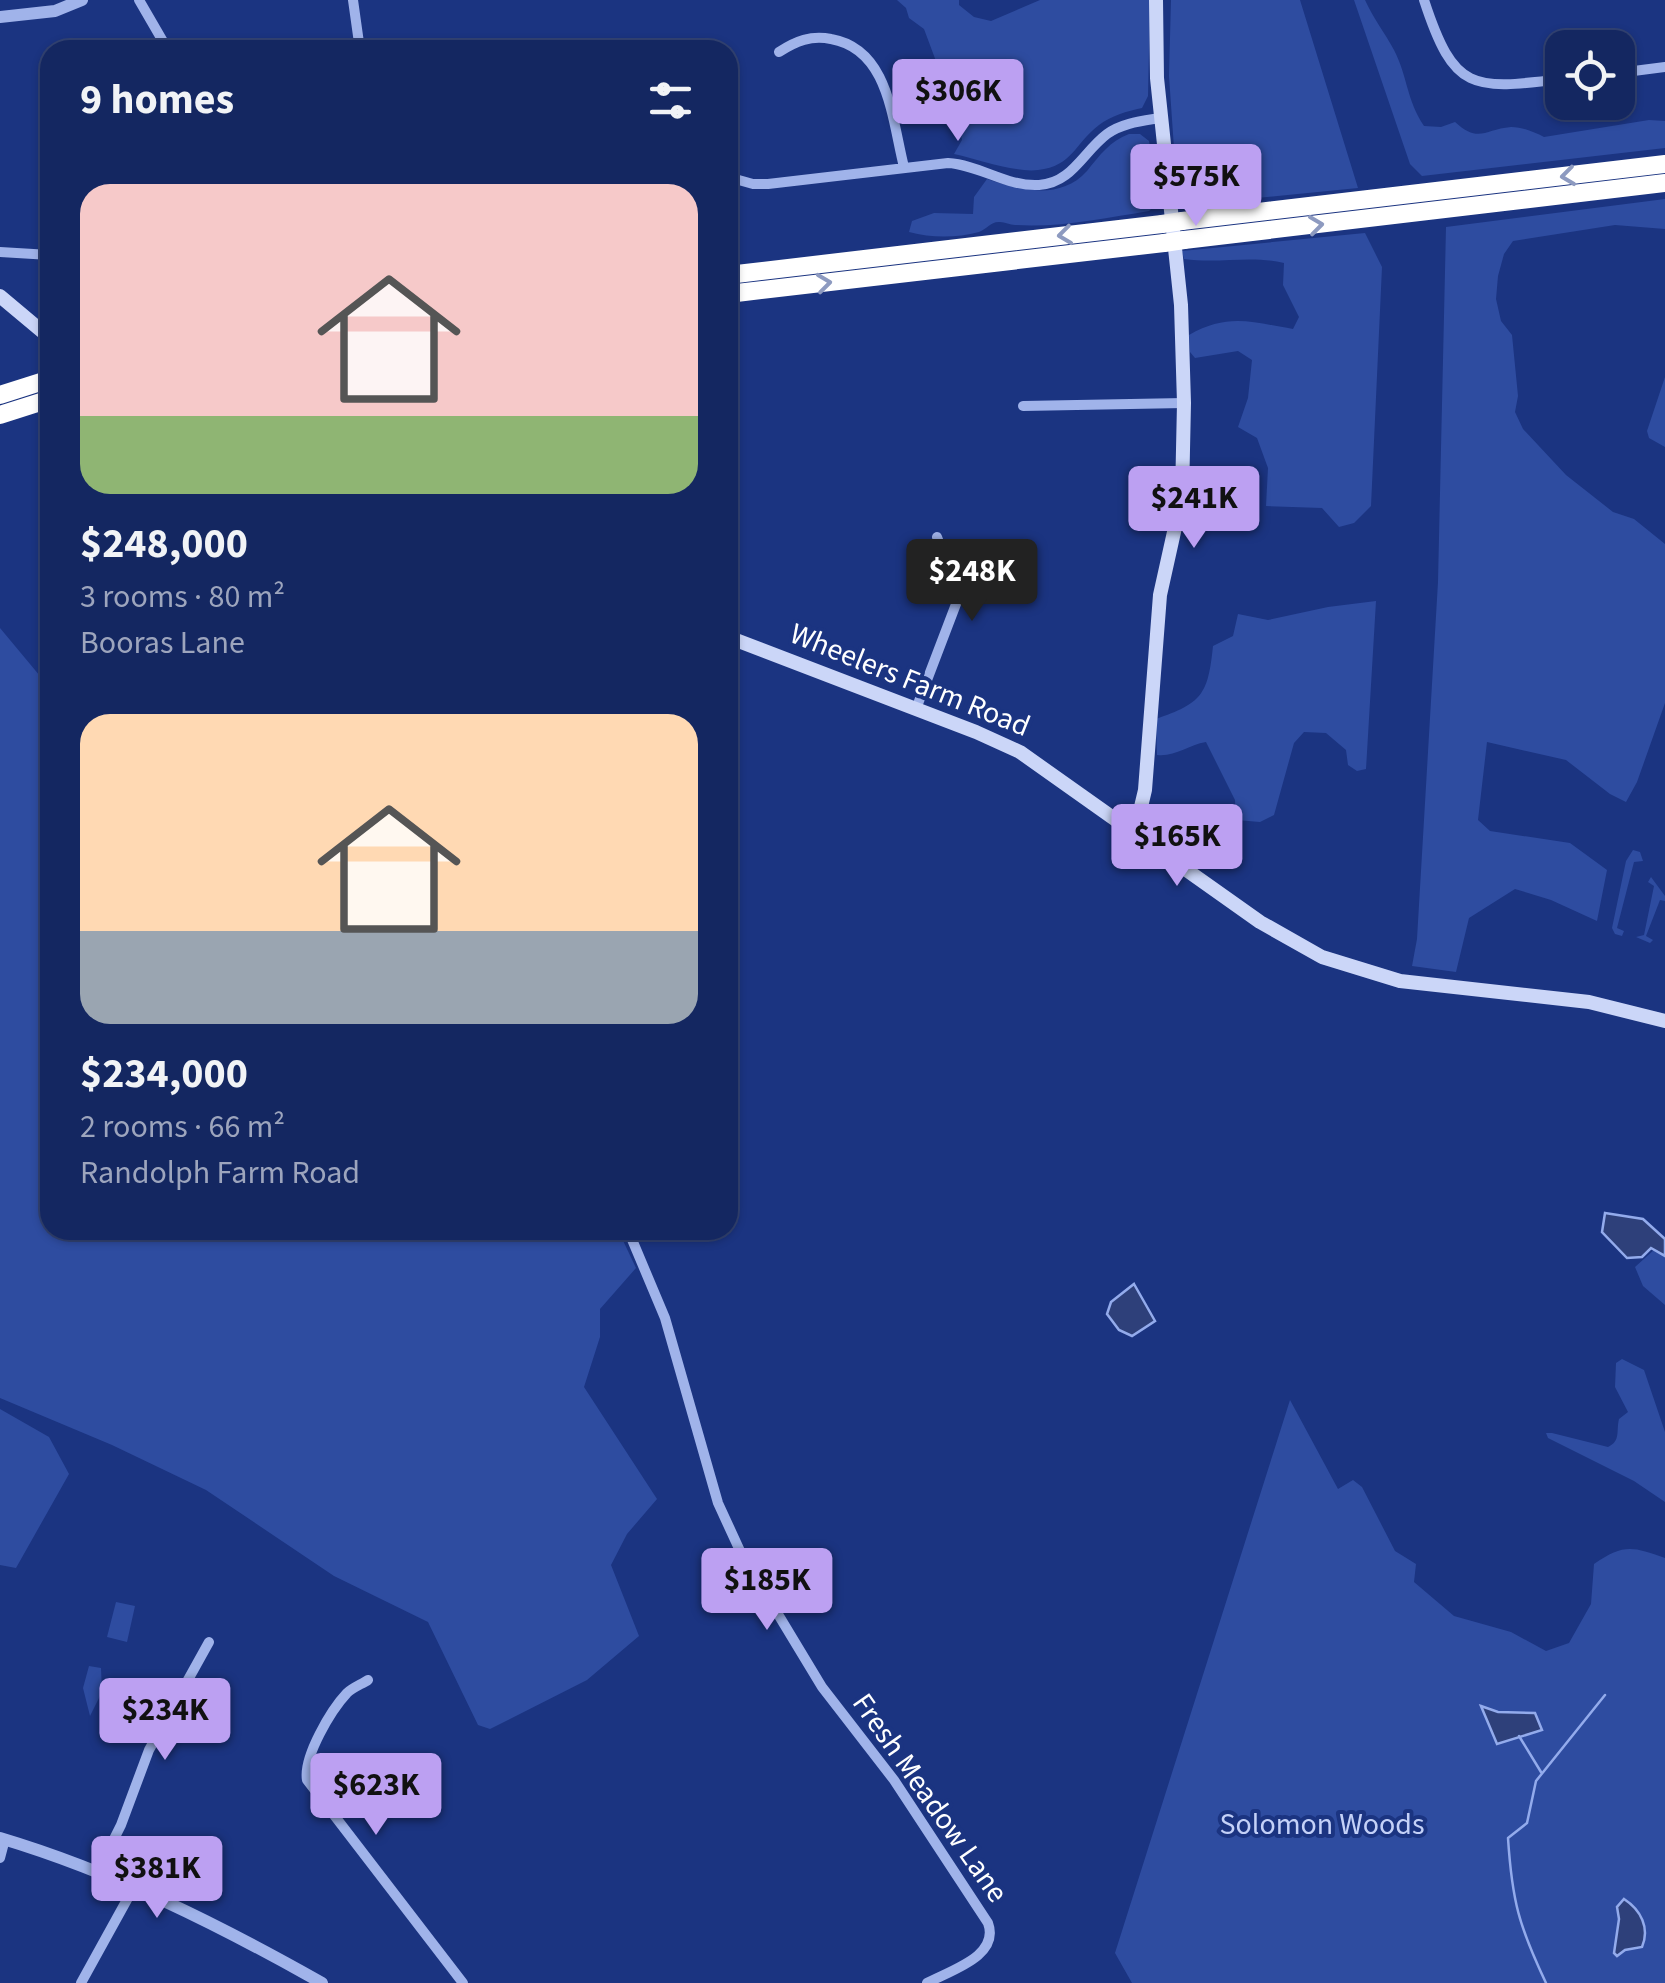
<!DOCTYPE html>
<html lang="en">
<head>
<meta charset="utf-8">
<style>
  :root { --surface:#142761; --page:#21336a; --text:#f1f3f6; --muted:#9da5bd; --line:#334476; --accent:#bca0f2 }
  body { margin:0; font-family:"Source Sans 3",sans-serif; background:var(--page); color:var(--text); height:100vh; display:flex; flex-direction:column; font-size:38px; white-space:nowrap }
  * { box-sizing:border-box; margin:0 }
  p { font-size:32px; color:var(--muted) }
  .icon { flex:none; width:55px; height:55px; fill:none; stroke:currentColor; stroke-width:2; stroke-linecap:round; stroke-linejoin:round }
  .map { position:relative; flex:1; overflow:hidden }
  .drawer { position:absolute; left:40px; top:40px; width:698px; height:1200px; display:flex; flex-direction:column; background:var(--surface); border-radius:30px; box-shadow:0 2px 8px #0004,0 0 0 2px var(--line) }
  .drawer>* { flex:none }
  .fabs { position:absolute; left:1545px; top:30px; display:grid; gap:20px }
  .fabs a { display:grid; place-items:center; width:90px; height:90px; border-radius:20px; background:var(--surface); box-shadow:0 2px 8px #0004,0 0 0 2px var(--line); font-size:50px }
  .price { position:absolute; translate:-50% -85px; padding:0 22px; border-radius:10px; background:var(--accent); color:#111; font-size:32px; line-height:65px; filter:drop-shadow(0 2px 5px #0008) }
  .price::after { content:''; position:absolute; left:50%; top:60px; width:30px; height:22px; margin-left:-15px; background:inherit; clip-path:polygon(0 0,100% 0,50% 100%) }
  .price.on { background:#222; color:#fff }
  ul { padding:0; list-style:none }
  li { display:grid; align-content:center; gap:20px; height:530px; padding:0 40px }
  li span { display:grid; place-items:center; height:310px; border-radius:30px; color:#555 }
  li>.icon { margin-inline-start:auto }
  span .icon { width:180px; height:180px; fill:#fffc; stroke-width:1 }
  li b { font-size:42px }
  h2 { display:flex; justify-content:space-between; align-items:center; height:120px; padding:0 40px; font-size:42px }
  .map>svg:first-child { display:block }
  .green { fill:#2e4ca0 }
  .water { fill:#2e407a; stroke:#93abec; stroke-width:2.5 }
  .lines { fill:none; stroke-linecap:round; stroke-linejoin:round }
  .stream { stroke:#93abec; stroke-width:2.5 }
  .minor { stroke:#a0b3ea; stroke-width:10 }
  .tertiary { stroke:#a0b3ea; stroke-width:12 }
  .secondary { stroke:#cbd6f8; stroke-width:14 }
  .motorway { stroke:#fff; stroke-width:18 }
  .motorway-bridge { stroke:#fff; stroke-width:18 }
  .oneway { stroke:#8d9ac0 }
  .labels { text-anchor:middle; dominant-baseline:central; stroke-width:8; stroke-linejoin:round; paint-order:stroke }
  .street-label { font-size:30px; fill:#fff; stroke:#1b3481 }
  .park-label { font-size:30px; fill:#c4d1f8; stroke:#1b3481 }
</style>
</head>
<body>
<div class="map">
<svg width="1665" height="1983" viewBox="0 0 1665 1983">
  <rect width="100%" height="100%" fill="#1b3481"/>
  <path class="green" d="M897 0H959V5L974 17 991 21 1040 0H1150L1148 96 1142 108C1127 111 1111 116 1099 125 1075 143 1073 166 1038 170 1016 173 977 159 954 154L962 140 958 120 924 29 909 18 906 8Z
    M1171 0H1300L1358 188 1178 206 1169 76Z
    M1354 0H1365C1373 18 1385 33 1394 50 1408 77 1406 99 1424 126L1441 127 1455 122C1479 144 1485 129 1511 127 1523 127 1534 132 1544 137L1649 120 1665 121V148L1422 176 1410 164Z
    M1129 134H1140L1149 141 1159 201 1149 211C1106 218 1059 228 1015 225 1010 225 1005 222 1000 222 991 221 987 229 979 232 956 238 932 238 909 232L912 221 934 213 973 214 974 197 987 179C1020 190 1060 201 1087 171 1100 155 1110 141 1129 134Z
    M1665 199V229L1615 225 1513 241 1504 254 1498 276 1496 299 1501 321 1512 335 1518 396 1515 412 1523 429 1566 475 1613 512 1634 519 1665 544V703L1637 782 1626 802 1610 794 1566 760 1487 742 1478 820 1490 831 1570 843 1607 870 1597 921 1551 900 1515 889 1469 918 1456 972 1412 966 1417 939 1438 582 1446 227Z
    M1365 233 1382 267 1371 506 1354 523 1339 527 1322 508 1266 506 1268 468 1257 438 1238 427 1248 398 1252 360 1238 351 1195 358 1190 352 1189 335C1228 313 1251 322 1293 329L1299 317 1283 285 1284 263C1249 255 1220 264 1184 259L1182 251Z
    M1665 377V447L1649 438 1647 431Z
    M1376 601 1366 769 1357 771 1348 765 1346 750 1326 733 1304 732 1294 743 1274 815 1260 822 1236 820 1235 800 1206 742C1188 745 1175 757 1157 755L1156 719C1202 703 1208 695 1213 646L1233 636 1238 614 1268 620 1328 607Z
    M0 628 50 688V1230H618L636 1268 600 1309V1337L584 1387 657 1499 627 1534 611 1565 639 1636 587 1680 490 1729 478 1725 428 1622 334 1576 206 1490 112 1445 0 1398Z
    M1633 850 1640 852 1643 861 1634 862 1617 928 1624 931 1622 936 1615 934 1612 928 1626 861Z
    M1651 877 1665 896V901L1660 900 1646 936 1653 940 1650 943 1636 937 1644 935 1654 886 1648 882Z
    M1655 1249 1665 1256V1305L1643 1286 1635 1267Z
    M1622 1359 1644 1370 1665 1432V1502L1634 1481 1548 1438 1546 1433H1552L1608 1447C1621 1441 1616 1431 1619 1419L1628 1412 1615 1387 1616 1363Z
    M1290 1400 1338 1489 1353 1480 1362 1487 1395 1551 1416 1564 1414 1582 1454 1616 1511 1632 1546 1651 1569 1643 1591 1604 1594 1564C1623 1544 1632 1546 1665 1558V1983H1132L1115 1953Z
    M0 1409 49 1437 69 1474 16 1568 0 1565Z
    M116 1602 135 1606 127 1642 107 1637Z
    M89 1666 101 1668 102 1692 90 1716 83 1688Z"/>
  <path class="water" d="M1605 1213 1643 1219 1665 1239V1256L1651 1248 1642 1257 1627 1258 1602 1232Z
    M1134 1284 1155 1321 1132 1336 1119 1330 1107 1314 1111 1302Z
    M1481 1706 1498 1712 1535 1713 1542 1730 1497 1744Z
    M1624 1899C1641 1910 1650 1928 1642 1947L1625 1950 1617 1956 1614 1953 1619 1919 1617 1907Z"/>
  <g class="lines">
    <path class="stream" d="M1519 1736 1541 1772
      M1546 1983C1519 1926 1512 1901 1508 1838L1527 1823 1536 1781 1605 1695"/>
    <path class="minor" d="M139 0 168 50
      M353 0 360 50
      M1424 0C1454 92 1472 90 1562 79
      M779 52C796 41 811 35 831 39 889 49 892 120 904 167
      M1618 73 1665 67
      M728 177 753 184H768L948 163C980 165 1007 187 1039 185 1072 183 1083 152 1107 134 1122 123 1142 121 1160 118
      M0 252 50 255
      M1023 406 1184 403
      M916 709 961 591C959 571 943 556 937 537
      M628 1230 665 1318 718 1503 741 1553 822 1687 894 1780 988 1923C1000 1956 951 1970 927 1983
      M368 1680C362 1684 352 1688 347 1693 331 1710 303 1757 307 1780L463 1983
      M0 1858 5 1839
      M98 1871 121 1825 149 1750 209 1642
      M81 1983 134 1887"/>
    <path class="tertiary" d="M0 17 55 11 82 0
      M0 1838C114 1872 219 1925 322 1983"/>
    <path class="secondary" d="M0 296 50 338
      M728 637 976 732 1020 752 1260 922 1322 957 1400 981 1589 1002 1665 1021
      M1130 828 1140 811 1145 790 1160 595 1182 496 1184 403 1181 305 1157 78 1156 0"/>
    <path class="motorway" d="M1182 221 1665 164
      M1184 240 1665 183
      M728 275 1162 224
      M728 294 1164 243
      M0 395 50 379
      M0 415 50 399"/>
    <path class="motorway-bridge" d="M1162 224 1182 221
      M1164 243 1184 240"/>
  </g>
  <defs><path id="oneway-chevron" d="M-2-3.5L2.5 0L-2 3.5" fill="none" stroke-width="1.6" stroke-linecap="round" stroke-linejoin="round" transform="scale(2.5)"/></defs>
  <g class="oneway">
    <use href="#oneway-chevron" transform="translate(1568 176) rotate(173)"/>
    <use href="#oneway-chevron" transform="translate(1316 225) rotate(-7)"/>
    <use href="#oneway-chevron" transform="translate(1065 235) rotate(173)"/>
    <use href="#oneway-chevron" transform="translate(824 283) rotate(-7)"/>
  </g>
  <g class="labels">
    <g class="street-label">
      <text transform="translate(910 680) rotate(22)">Wheelers Farm Road</text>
      <text transform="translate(930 1798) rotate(55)">Fresh Meadow Lane</text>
    </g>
    <g class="park-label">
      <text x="1322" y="1824">Solomon Woods</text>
    </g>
  </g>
</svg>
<div class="fabs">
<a><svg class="icon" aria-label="locate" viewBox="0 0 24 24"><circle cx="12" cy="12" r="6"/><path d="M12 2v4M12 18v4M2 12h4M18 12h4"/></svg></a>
</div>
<b class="price" style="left:958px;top:144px">$306K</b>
<b class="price" style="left:1196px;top:229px">$575K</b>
<b class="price" style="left:1194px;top:551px">$241K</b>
<b class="price on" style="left:972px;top:624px">$248K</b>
<b class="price" style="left:1177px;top:889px">$165K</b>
<b class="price" style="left:767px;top:1633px">$185K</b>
<b class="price" style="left:165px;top:1763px">$234K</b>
<b class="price" style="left:376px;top:1838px">$623K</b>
<b class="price" style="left:157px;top:1921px">$381K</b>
<section class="drawer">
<h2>9 homes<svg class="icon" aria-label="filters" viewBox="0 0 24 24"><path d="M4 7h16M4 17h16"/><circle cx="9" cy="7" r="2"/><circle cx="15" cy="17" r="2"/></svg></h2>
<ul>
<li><span style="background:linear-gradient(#f6c9c9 75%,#8fb573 0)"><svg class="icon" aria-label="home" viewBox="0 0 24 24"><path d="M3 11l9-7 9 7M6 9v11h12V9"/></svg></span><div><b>$248,000</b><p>3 rooms · 80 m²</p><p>Booras Lane</p></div></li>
<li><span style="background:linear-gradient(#ffd9b3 70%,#9aa5b1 0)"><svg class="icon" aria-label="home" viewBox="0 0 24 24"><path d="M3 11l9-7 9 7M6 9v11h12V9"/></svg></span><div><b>$234,000</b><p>2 rooms · 66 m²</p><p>Randolph Farm Road</p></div></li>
</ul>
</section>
</div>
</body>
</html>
